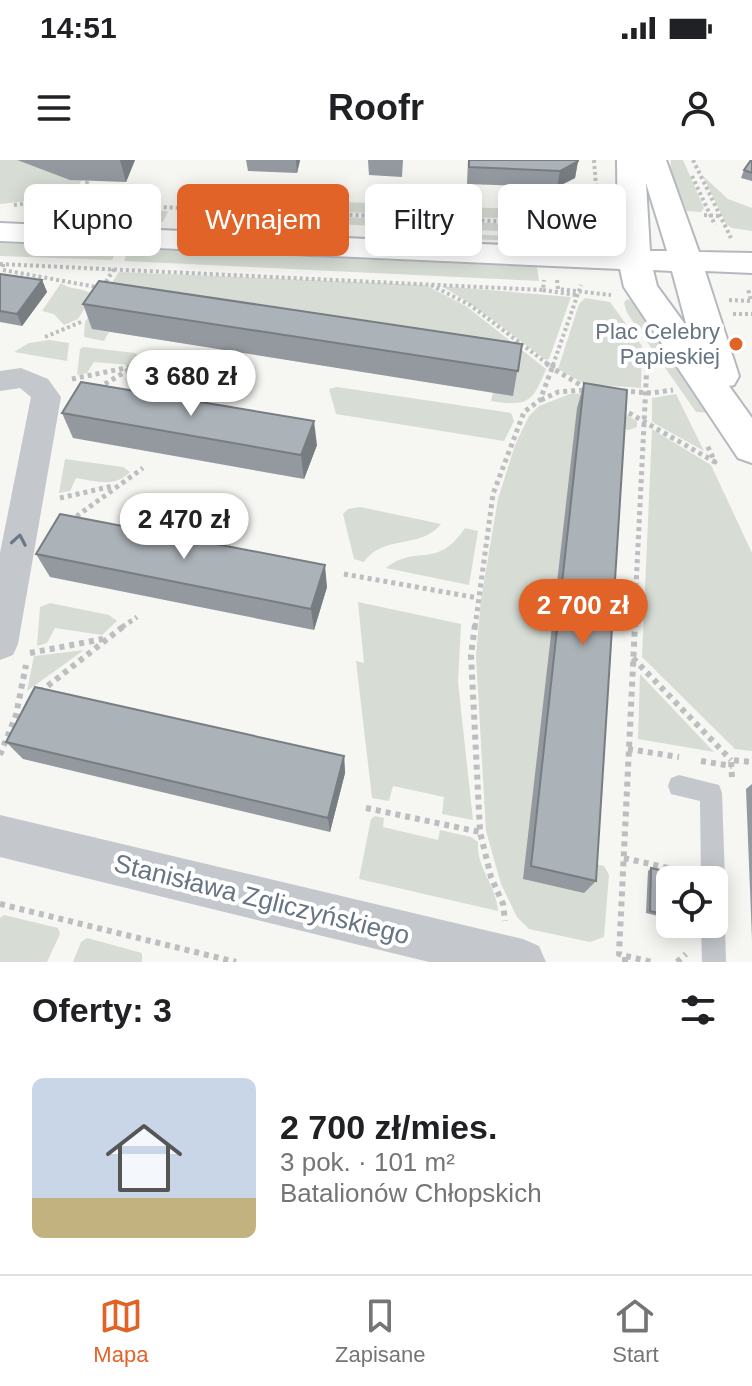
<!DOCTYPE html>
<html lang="pl">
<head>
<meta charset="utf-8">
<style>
  :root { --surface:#fff; --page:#f2f2f2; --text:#202124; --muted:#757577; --line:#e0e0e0; --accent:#e16328 }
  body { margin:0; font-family:Helvetica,sans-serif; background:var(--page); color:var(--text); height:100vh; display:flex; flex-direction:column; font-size:30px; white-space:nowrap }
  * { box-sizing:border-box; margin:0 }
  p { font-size:26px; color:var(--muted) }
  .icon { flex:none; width:44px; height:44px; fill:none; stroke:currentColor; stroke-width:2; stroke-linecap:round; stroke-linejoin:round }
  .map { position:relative; height:802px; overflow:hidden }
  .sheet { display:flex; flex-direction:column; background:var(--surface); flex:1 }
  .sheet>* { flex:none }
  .hud { position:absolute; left:24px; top:24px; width:704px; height:72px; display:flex; gap:16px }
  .buttons { position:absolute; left:656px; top:706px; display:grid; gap:16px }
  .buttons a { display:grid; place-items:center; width:72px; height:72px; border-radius:12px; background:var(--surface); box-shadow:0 4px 20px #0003; font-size:40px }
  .price { position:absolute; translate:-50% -68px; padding:0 18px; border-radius:28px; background:#fff; color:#222; font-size:26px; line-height:52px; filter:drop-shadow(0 2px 4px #0008) }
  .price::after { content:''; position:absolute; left:50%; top:48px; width:24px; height:18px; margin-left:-12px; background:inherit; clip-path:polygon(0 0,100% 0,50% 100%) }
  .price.on { background:var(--accent); color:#fff }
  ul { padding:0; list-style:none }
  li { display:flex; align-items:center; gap:24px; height:200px; padding:0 32px }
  li span { display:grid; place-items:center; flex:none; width:224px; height:160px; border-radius:12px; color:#555 }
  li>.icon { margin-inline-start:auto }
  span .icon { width:96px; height:96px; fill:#fffc; stroke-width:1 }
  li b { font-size:34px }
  h2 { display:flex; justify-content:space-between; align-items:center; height:96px; padding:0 32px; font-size:34px }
  .pill { padding:0 28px; border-radius:12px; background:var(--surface); box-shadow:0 4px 20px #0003; font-size:28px; line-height:72px }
  .pill.on { background:var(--accent); color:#fff }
  .status { display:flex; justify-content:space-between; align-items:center; height:56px; padding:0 40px; background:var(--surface); direction:ltr }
  .status svg { height:22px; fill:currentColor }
  header { display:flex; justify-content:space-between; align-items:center; height:104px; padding:0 32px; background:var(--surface); font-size:36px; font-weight:800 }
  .tabs { display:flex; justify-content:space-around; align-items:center; height:112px; border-top:2px solid var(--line); background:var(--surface); font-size:22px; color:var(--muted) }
  .tabs a { display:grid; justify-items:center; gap:4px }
  .tabs .on { color:var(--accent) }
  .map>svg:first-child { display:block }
  .green { fill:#d7ddd4 }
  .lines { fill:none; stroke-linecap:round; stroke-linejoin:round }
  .secondary-casing { stroke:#b4b9be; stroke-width:4 }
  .path-far2 { stroke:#bcbec0; stroke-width:4; stroke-dasharray:3 3; stroke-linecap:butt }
  .path-far1 { stroke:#bcbec0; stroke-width:5; stroke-dasharray:4 4; stroke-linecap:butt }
  .path { stroke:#bcbec0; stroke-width:6; stroke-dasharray:5 5; stroke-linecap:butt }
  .lane { fill:#c4c7cb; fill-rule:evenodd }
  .street { fill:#c4c7cb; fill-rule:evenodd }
  .secondary { fill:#fff; fill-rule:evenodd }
  .wall { fill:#93999e }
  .shaded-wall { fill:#787d81 }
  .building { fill:#abb2b8; stroke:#787d81; stroke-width:2 }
  .oneway { stroke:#6b7888 }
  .poi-dot { fill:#e16328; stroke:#fff; stroke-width:3 }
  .labels { text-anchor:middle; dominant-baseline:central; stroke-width:8; stroke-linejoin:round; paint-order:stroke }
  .poi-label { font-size:22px; fill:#667484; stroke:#fff; text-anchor:end }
  .near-street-label { font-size:26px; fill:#667484; stroke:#fff }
</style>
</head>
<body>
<div class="status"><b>14:51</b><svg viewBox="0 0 49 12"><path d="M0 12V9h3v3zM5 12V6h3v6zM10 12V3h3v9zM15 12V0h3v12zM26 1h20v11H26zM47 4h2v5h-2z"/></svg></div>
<header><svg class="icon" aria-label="menu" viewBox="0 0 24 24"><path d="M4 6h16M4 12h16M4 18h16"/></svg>Roofr<svg class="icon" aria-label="person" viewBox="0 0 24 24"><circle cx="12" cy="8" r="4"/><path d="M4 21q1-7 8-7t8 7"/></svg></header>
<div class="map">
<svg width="752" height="802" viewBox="0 0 752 802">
  <rect width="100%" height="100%" fill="#f6f6f3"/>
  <path class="green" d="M0 0H17L58 15 93 0 70 41 44 39 0 44Z
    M671 0H683L704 48 701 52 687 51 670 13Z
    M703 16 728 39 752 48V71L732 68 726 64Z
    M571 30 593 31 592 46C576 48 567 62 552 63L497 58 217 47 196 41 195 36 544 50Z
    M106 48 168 51 163 62 115 61 103 57Z
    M188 51 493 63 548 69 547 73 308 63V59L287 58 286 62 183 63Z
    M371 70 534 77V82L428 77Z
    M0 83 117 89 112 100 0 96Z
    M129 89 537 107 539 121 124 101Z
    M119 112 425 125 466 146 546 209C533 242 528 247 491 241L493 232 92 169 109 172 104 181 84 177 85 162Z
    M61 123C71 131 85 127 93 135L78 159 64 165 54 154 42 151Z
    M441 126 571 137 549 199 546 200C511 175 479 147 441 126Z
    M585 138 610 142 642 186 641 228 585 224 558 209 579 144Z
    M627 139 635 142 716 253 696 252 627 153 624 143Z
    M49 180 69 183 67 201 14 192 29 183Z
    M83 187 135 193 140 197 129 205 94 202 87 213 77 215 80 189Z
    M337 227 511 253 514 261 504 281 336 254 329 229Z
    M587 233 637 261V267L629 270 617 268 587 702 604 706 609 715 604 777 590 782 529 769 517 757 501 724 486 671 476 496 481 439 498 339 515 285 529 256 539 246 570 234Z
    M676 234 704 291 652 262V238Z
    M652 269 711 305 752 393V591L735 589 642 497Z
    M65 299 123 307 130 312C115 328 96 321 76 318L70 331 59 333Z
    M360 347 441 364C420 390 383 374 364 402L354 399 343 354 348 349Z
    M465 368 478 371 469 425 386 408C417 383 436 411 465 368Z
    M358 442 461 464 458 522 473 660 442 654 444 637 393 626 389 641 372 638 356 501 364 503Z
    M50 443 109 455 117 461 102 475 55 468 47 483 37 486 40 447Z
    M84 490 27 531 34 496Z
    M640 514 714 592 638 579Z
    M375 656 384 658 383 667 438 680 440 670 471 677 478 682C476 708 497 726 498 751L359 719 371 659Z
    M4 755 58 768 60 774 47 802H0V758Z
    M87 778 142 793V802H73L81 782Z"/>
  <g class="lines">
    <defs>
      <path id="secondary" d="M617 0H666L699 92 752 93V113L705 111 739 216 734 225 729 226 752 258V303L738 298 624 127 620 109 0 81V63L618 90ZM646 23 667 91H650ZM653 110 672 111 687 167 657 126Z"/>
    </defs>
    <use href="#secondary" class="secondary-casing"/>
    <path class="path-far2" d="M594 0 598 51
      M693 0 731 78
      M692 16 715 65
      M14 45 38 42 494 61 552 67
      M75 45 91 15
      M704 55 719 56
      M586 71 599 61
      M552 74V67L602 48
      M0 104 543 130 544 120
      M3 104V110L102 128 114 109
      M557 120 558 129 611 135
      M431 125 470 145 549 205
      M543 130 576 135
      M729 140 751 141 748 129
      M733 154H752
      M45 177 81 162
      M137 205 156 194
      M553 205 581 125
      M646 205 647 194"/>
    <path class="path-far1" d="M546 203 552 208 554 203
      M72 219 130 207
      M98 228 140 203
      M623 231 651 233 673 230
      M541 240 558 232 585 230
      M622 249 715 302 707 285
      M60 338 113 326
      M70 361 143 308
      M344 414 478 438
      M122 467 137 457
      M475 467 493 334 524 252 540 240 552 208 589 230
      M634 467 647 203"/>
    <path class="path" d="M475 465 471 495 480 672 491 717 503 744 505 761
      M30 493 103 479
      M633 498 731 600
      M40 532 125 465
      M628 589 679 597
      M0 595 16 555 26 505
      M701 601 732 606
      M732 617 731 600 752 602
      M366 648 480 672
      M624 698 686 712
      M0 744 236 802
      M626 796 652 802
      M625 802V796L619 794 635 465
      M677 802 686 794"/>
    <path class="lane" d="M679 615 719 625 722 633 725 720 721 728 714 731V720H701L700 641 671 634 668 626 671 618Z
      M714 753 721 756 725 764 726 802H702L701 764H714Z"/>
    <path class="street" d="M21 208 48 219 61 237 18 484 13 495 0 500V393L31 237 20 228 0 231V211Z
      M0 655 523 779 539 786 546 802H429L0 697Z"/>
    <use href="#secondary" class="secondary"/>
  </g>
  <path class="wall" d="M17 0H135L126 22 70 20Z
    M246 0H300L297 13 248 11Z
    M368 0H403L402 17 369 15Z
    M468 0H578V1L575 18 557 27 467 24Z
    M752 0V21L741 18 744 10Z
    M0 114 42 120 47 132 22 166 0 162Z
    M83 144 522 184 513 236 92 169Z
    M584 223 596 721 584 733 523 719 577 248Z
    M62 253 317 285 304 319 73 278Z
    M36 394 327 427 314 470 50 417Z
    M6 582 344 596 345 613 330 672 23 599Z
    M752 624V780L746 629Z
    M651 708 670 720V759L646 753 648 711Z"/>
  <path class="shaded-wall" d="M120 0H135L126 22Z
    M296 0H300L297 13Z
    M578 1 575 18 557 27 560 11Z
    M42 120 47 132 22 166 17 154Z
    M314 261 317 285 304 319 301 295Z
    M325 405 327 427 314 470 311 449Z
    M344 596 345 613 330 672 328 658Z"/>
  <path class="building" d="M469 0H578V1L560 11 469 7Z
    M751 0H752V13L744 10Z
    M0 114 42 120 17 154 0 151Z
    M99 121 522 184 518 211 83 144Z
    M81 222 314 261 301 295 62 253Z
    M584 223 627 230 596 721 531 706Z
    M60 354 325 405 311 449 36 394Z
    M35 527 344 596 328 658 6 582Z
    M651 708 692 717V720H670V756L650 751Z"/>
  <defs><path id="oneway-chevron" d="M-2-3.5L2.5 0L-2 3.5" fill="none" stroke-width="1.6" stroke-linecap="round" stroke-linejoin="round" transform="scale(2)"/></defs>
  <use class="oneway" href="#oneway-chevron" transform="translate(19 380) rotate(-80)"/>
  <circle class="poi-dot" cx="736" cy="184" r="8"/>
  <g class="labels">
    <g class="poi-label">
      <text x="720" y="171">Plac Celebry<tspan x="720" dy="25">Papieskiej</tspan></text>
    </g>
    <g class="near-street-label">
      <text transform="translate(262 739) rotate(14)">Stanisława Zgliczyńskiego</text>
    </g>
  </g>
</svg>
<div class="buttons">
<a><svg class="icon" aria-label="locate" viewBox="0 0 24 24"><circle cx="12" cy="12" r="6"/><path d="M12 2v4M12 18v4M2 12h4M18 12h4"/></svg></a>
</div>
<b class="price" style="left:191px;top:258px">3 680 zł</b>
<b class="price" style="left:184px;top:401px">2 470 zł</b>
<b class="price on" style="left:583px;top:487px">2 700 zł</b>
<div class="hud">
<a class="pill">Kupno</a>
<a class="pill on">Wynajem</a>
<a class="pill">Filtry</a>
<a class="pill">Nowe</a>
</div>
</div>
<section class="sheet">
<h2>Oferty: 3<svg class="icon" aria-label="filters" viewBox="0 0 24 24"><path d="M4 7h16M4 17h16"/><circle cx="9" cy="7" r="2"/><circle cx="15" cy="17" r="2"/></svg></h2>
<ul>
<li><span style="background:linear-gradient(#c9d6e8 75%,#c2b280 0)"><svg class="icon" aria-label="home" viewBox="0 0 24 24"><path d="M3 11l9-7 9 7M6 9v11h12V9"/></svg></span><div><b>2 700 zł/mies.</b><p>3 pok. · 101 m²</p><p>Batalionów Chłopskich</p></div></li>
</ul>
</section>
<nav class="tabs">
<a class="on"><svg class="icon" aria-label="map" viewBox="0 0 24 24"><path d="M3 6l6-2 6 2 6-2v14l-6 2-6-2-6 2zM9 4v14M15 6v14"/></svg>Mapa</a>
<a><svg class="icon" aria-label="saved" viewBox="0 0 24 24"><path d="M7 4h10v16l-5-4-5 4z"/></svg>Zapisane</a>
<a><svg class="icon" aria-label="home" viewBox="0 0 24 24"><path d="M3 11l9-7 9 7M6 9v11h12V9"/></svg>Start</a>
</nav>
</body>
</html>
